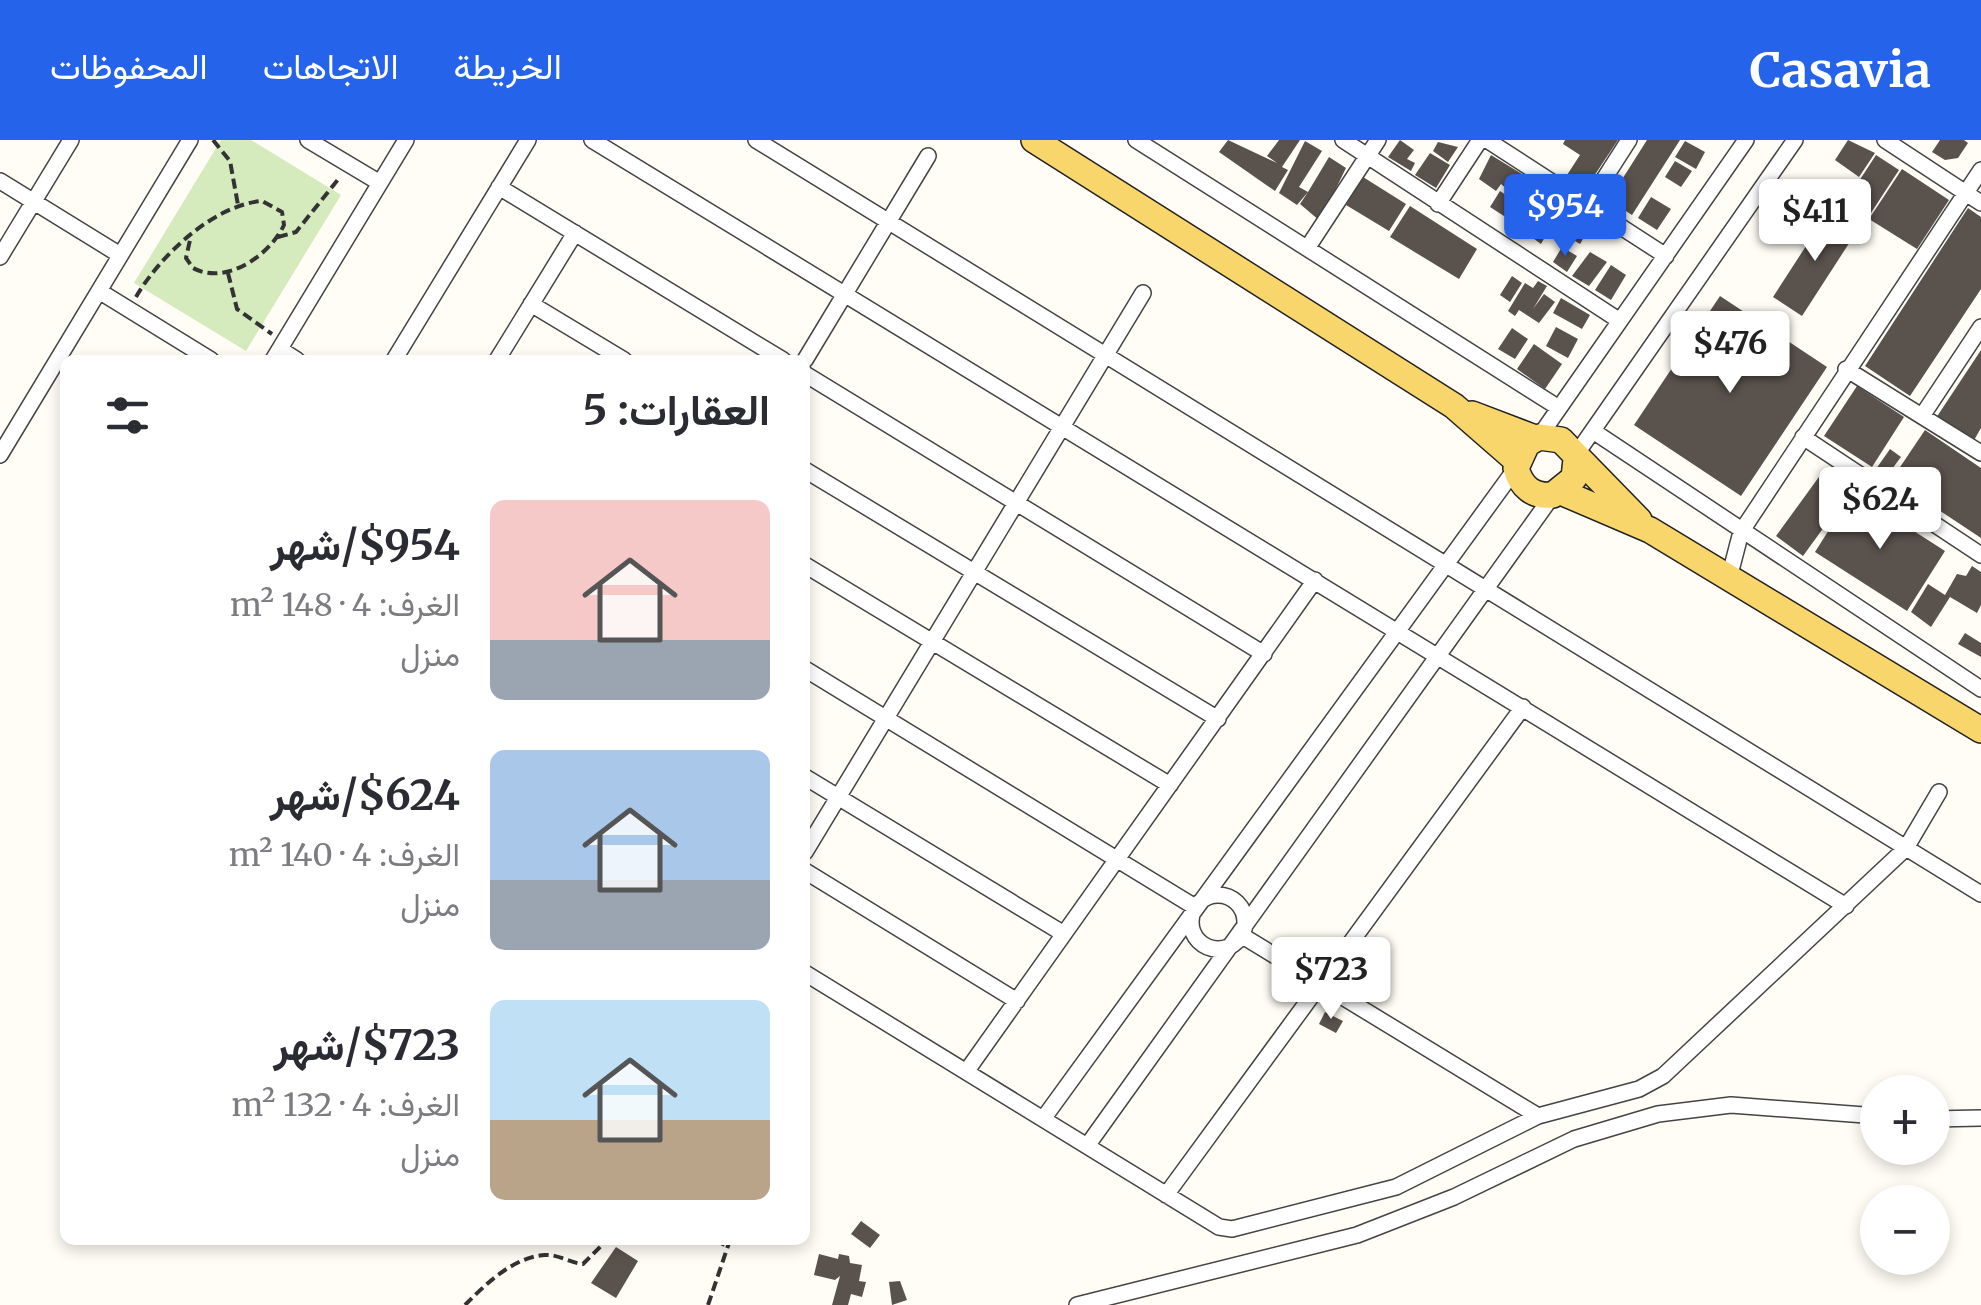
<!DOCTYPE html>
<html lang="ar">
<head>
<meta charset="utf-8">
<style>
  :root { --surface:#fff; --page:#f7f7f7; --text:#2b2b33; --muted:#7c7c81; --accent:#2563eb }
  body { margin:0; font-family:Merriweather,Vazirmatn,serif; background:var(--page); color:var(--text); direction:rtl; height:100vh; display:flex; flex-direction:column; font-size:38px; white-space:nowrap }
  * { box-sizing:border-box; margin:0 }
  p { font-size:32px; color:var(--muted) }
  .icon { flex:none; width:55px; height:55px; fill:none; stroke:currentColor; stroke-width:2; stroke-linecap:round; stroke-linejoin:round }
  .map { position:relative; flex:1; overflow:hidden; direction:ltr }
  .sheet { position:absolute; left:60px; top:215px; width:750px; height:890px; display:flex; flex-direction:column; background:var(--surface); border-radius:15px; box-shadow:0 5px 15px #0003; direction:rtl }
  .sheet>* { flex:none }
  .buttons { position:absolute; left:1860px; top:935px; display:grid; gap:20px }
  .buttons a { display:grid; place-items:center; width:90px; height:90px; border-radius:50%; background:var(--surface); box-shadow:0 5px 15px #0003; font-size:50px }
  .price { position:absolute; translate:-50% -85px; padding:0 22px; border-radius:10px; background:#fff; color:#222; font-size:32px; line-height:65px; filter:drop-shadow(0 2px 5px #0008) }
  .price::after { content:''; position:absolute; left:50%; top:60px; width:30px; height:22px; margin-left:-15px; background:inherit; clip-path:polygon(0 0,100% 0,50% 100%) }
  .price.on { background:var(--accent); color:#fff }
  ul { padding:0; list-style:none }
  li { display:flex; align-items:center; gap:30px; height:250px; padding:0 40px }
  li span { display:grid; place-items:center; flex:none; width:280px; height:200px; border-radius:15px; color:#555 }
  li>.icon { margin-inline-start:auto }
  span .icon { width:120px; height:120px; fill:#fffc; stroke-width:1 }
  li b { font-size:42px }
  h2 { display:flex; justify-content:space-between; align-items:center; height:120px; padding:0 40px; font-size:42px }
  header { display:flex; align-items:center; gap:60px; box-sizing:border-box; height:140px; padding:0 50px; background:var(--accent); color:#fff }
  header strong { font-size:48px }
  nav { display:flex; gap:55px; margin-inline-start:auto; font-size:35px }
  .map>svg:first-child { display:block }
  .green { fill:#d5ebbd }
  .building { fill:#5a524d }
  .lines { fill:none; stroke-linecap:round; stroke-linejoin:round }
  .street-casing { stroke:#444; stroke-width:18 }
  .primary-casing { stroke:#222; stroke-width:28 }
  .path { stroke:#333; stroke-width:4; stroke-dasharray:10 5; stroke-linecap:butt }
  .street { stroke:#fff; stroke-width:15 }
  .primary { stroke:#f9d66b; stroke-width:25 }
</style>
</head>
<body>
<header>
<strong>Casavia</strong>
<nav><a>الخريطة</a><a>الاتجاهات</a><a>المحفوظات</a></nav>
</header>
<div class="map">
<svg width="1981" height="1165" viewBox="0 0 1981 1165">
  <rect width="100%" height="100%" fill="#fffdf5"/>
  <path class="green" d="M221 0H251L341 55 246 211 134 143Z"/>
  <path class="building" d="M1228 0 1277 23 1267 16 1279 0H1300L1282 27 1288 30 1275 51 1219 12Z
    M1400 0 1414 10 1407 19 1415 23 1411 31 1388 17Z
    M1565 0H1618L1586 48 1567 35 1580 15 1563 4Z
    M1647 0H1680L1632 75 1609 60Z
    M1848 0 1875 13 1859 37 1835 20Z
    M1940 0H1964L1968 3 1958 18 1945 20 1932 12Z
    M1305 1 1322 11 1299 47 1308 52 1329 17 1346 28 1320 81 1300 64 1308 52 1297 65 1279 53Z
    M1685 1 1705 12 1696 29 1675 17Z
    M1438 2 1458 7 1448 22 1433 11Z
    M1430 13 1450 25 1436 48 1415 35Z
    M1491 15 1527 37 1522 45 1527 48 1507 78 1490 67 1500 51 1506 55 1509 51 1501 44 1496 51 1479 39Z
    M1876 15 1899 30 1867 79 1844 64Z
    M1675 21 1692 31 1681 47 1665 37Z
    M1902 29 1949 60 1917 109 1869 79Z
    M1363 37 1406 64 1389 91 1346 65Z
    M1532 43 1547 53 1532 75 1518 65Z
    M1553 53 1565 61 1541 104 1526 93Z
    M1651 57 1671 69 1657 90 1638 78Z
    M1410 66 1477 109 1459 139 1390 97Z
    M1968 68 1981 77V149L1910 256 1865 226Z
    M1828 72 1857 91 1802 176 1773 157Z
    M1584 76 1593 82 1580 104 1570 98Z
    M1562 107 1577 116 1567 132 1553 122Z
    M1590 112 1607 122 1589 146 1572 136Z
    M1611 125 1626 135 1611 160 1595 150Z
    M1512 136 1522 143 1510 162 1500 155Z
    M1538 141 1547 146 1533 169 1544 154 1555 162 1539 183 1519 170 1515 176 1508 171 1525 143 1533 148Z
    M1720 156 1827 227 1741 356 1634 285Z
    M1561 158 1590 175 1582 189 1553 173Z
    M1556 187 1578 199 1568 218 1546 206Z
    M1512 188 1528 199 1515 219 1498 209Z
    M1534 204 1562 224 1545 249 1517 229Z
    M1981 210V288L1973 302 1936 278Z
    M1857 246 1904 277 1872 327 1824 296Z
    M1925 290 1981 328V398L1892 339Z
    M1890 309 1901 317 1886 337 1876 329Z
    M1824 330 1851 350 1803 416 1776 396Z
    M1853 352 1945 411 1907 471 1815 412Z
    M1972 426 1981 432V465L1977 473 1950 457 1931 487 1911 472 1928 444 1945 455 1957 434 1966 436Z
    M1965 493 1981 503V517L1958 504Z
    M1325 872 1343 881 1336 893 1319 884Z
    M861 1081 880 1095 870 1108 851 1094Z
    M616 1107 638 1121 616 1158 591 1143Z
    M819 1114 838 1119 839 1114 849 1116 850 1123 862 1125 859 1141 866 1142 862 1157 851 1154 848 1165H832L840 1136 835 1140 814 1135Z
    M900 1141 907 1160 892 1165 889 1142Z"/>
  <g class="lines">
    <defs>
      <path id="street" d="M308 0 380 43
        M592 0 1846 766
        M756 0 1981 754
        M1136 0 1559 268
        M1343 0 1620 181
        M1487 0 1666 116
        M1885 0 1981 63
        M0 41 120 115
        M499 47 783 220
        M1438 64 1480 0
        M1588 64 1629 0
        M1308 107 1378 0
        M0 117 71 0
        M99 151 211 220
        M531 164 624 220
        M280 209 297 220
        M273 220 406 0
        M394 220 528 0
        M497 220 575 93
        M805 220 928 16
        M1846 229 1981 313
        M805 234 1264 514
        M1922 276 1981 187
        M1593 291 1981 549
        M1539 297 1746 0
        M1803 297 1981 415
        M0 315 190 0
        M1575 316 1795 0
        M805 330 1218 579
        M805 425 1170 645
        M1729 438 1741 392 1981 30
        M805 529 1195 767
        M805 637 1064 794
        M805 712 1143 153
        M805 731 1017 861
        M1191 782a27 27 0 1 1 54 0a27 27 0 1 1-54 0Z
        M1241 795 1538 976
        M805 833 1219 1087 1232 1089 1396 1047 1538 976 1639 949 1663 936 1906 708 1939 652
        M966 932 1315 440
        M1043 979 1516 328
        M1932 979 1981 978
        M1087 1006 1553 355
        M1166 1055 1523 567
        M1077 1165 1357 1095 1454 1057 1574 999 1658 974 1731 965 1878 976"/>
      <path id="primary" d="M1034 0 1454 266 1517 321
        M1472 274 1535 298
        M1576 319 1574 338 1553 355C1533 357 1521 347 1516 328L1527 304 1539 297 1561 300 1639 380
        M1561 352 1650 390 1981 590"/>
    </defs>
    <use href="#street" class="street-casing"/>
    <use href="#primary" class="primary-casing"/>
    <path class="path" d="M213 0 230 21 238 65
      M278 97 296 92 340 37
      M228 133 237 169 272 194
      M136 157C159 117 213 65 262 61L282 72 284 85C270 115 226 146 193 128L186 118 190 100
      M716 1100 728 1107
      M465 1165C486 1144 513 1117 545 1115 558 1114 570 1123 583 1124L607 1100
      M708 1165 730 1100"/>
    <use href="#street" class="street"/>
    <use href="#primary" class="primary"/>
  </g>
</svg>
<div class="buttons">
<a>+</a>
<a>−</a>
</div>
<b class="price on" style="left:1565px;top:119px">$954</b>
<b class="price" style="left:1815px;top:124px">$411</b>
<b class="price" style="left:1730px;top:256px">$476</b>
<b class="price" style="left:1880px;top:412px">$624</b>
<b class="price" style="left:1331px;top:882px">$723</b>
<section class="sheet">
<h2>العقارات: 5<svg class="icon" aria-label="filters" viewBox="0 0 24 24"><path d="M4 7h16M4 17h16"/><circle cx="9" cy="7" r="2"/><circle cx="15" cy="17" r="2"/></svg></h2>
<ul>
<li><span style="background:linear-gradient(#f6c9c9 70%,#9aa5b1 0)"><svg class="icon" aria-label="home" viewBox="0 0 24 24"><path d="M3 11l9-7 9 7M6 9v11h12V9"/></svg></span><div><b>$954/شهر</b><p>الغرف: 4 · 148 m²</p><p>منزل</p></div></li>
<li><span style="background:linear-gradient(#a9c7e8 65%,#9aa5b1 0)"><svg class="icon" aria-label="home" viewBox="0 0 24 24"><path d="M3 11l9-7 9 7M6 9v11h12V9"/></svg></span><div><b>$624/شهر</b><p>الغرف: 4 · 140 m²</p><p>منزل</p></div></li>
<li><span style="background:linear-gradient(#bfe0f5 60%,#b9a48a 0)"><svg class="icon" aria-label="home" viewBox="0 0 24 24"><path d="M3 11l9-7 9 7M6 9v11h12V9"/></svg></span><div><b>$723/شهر</b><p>الغرف: 4 · 132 m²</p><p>منزل</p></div></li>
</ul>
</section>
</div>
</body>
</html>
